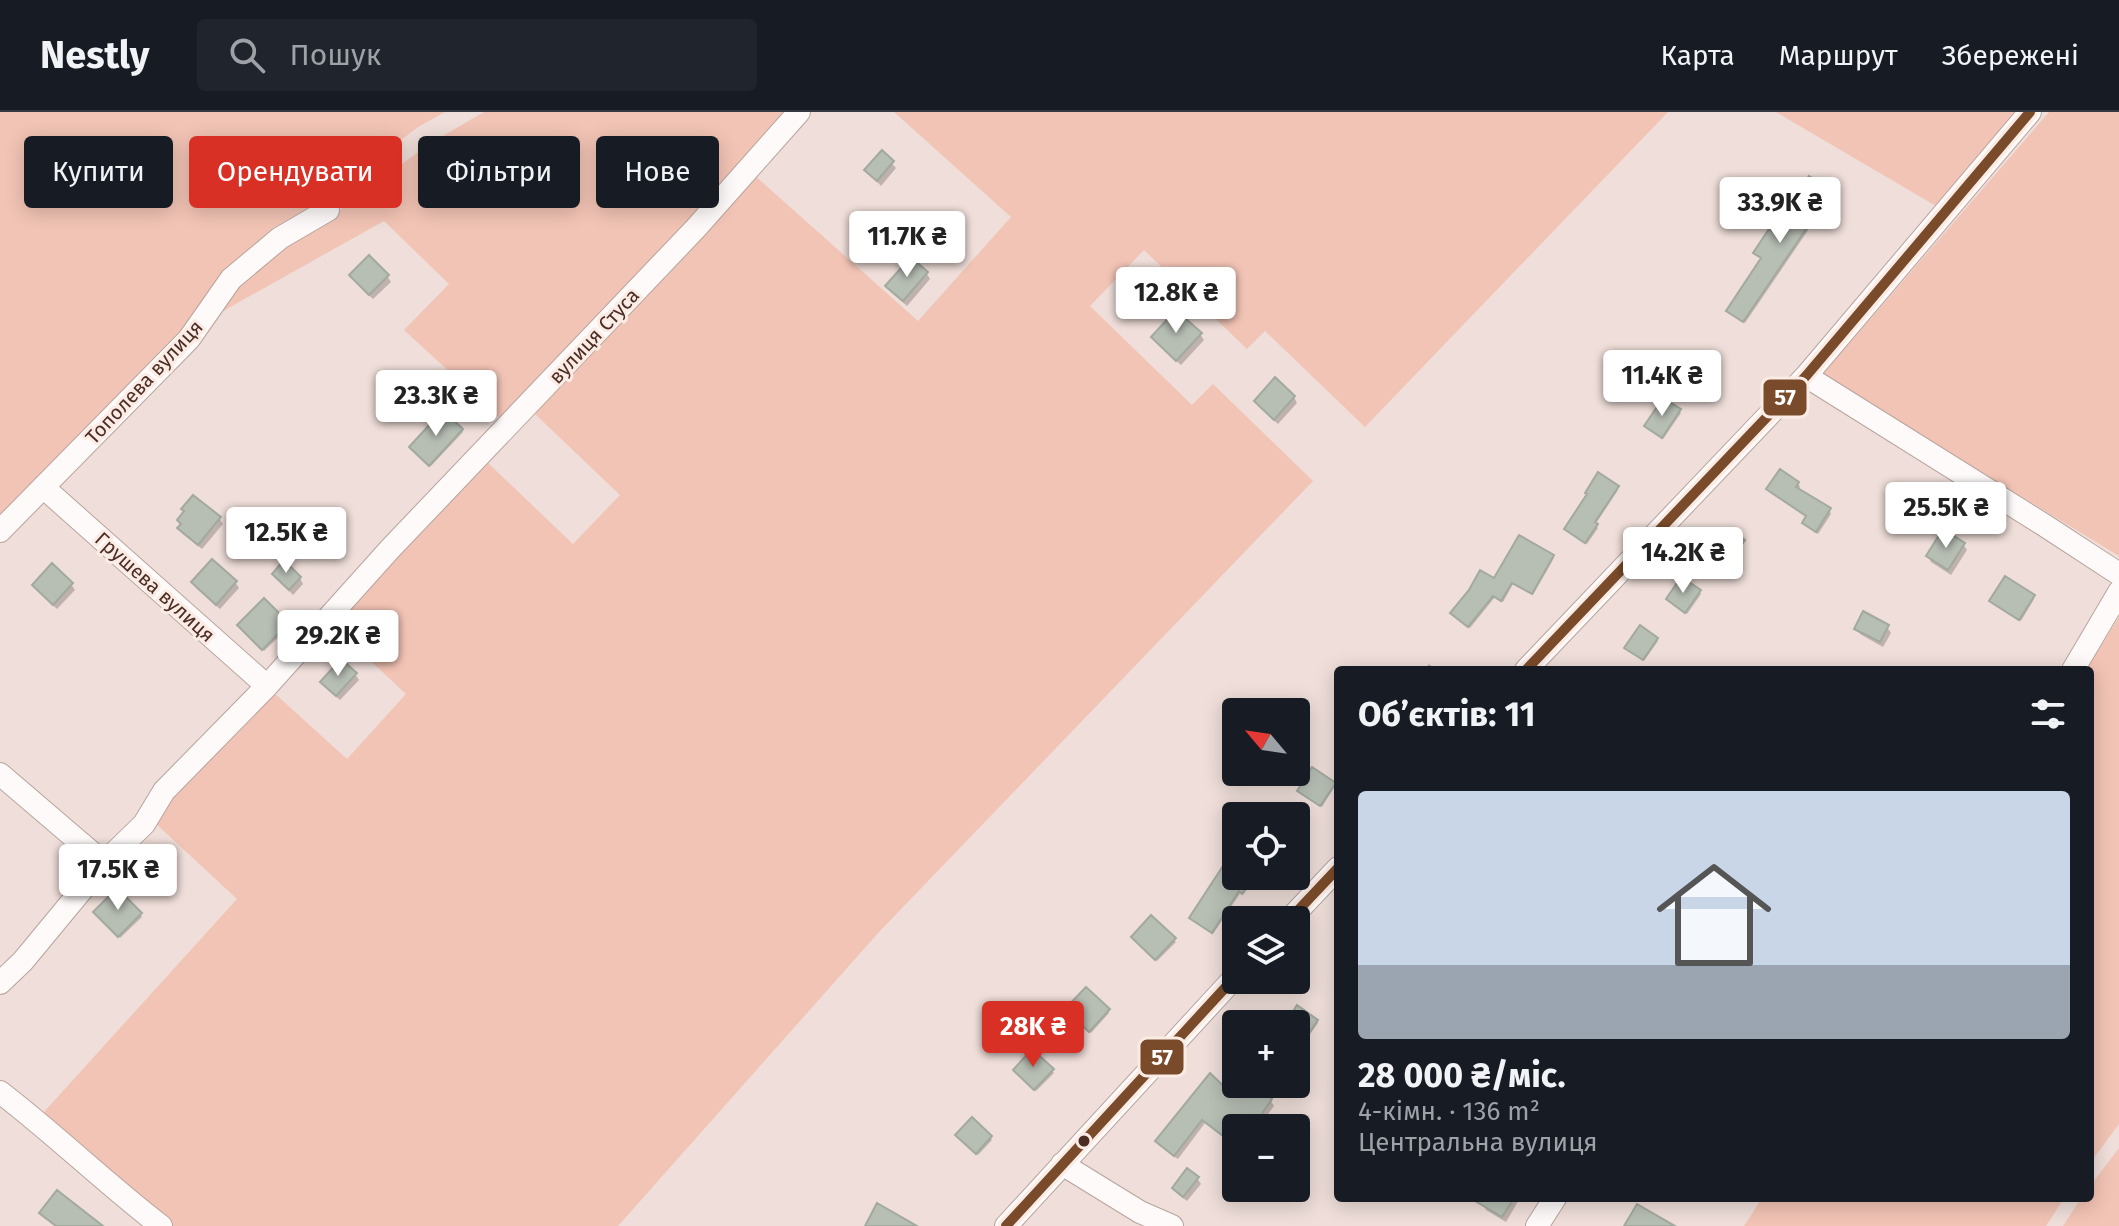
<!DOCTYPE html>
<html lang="uk">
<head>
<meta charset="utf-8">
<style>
  :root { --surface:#171b24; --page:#20242c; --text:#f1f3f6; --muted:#9ea1a6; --line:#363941; --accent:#d93025 }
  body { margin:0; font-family:"Fira Sans",sans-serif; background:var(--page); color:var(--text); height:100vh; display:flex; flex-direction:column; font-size:30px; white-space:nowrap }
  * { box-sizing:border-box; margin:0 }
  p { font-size:26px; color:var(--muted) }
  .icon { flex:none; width:44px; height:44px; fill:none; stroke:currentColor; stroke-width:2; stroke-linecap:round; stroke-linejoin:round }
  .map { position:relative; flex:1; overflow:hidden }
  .sheet { position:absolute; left:1334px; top:554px; width:760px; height:536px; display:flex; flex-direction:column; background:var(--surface); border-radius:8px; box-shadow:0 4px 20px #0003 }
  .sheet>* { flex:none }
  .top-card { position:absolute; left:24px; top:24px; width:760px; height:72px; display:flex; gap:16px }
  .needle { width:52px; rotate:299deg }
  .fabs { position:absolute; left:1222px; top:586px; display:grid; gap:16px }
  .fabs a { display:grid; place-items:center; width:88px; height:88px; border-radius:8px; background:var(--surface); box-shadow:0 4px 20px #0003; font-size:40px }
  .price { position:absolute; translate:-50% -68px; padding:0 18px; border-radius:8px; background:#fff; color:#222; font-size:26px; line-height:52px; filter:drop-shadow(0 2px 4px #0008) }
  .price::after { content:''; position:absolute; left:50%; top:48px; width:24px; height:18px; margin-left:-12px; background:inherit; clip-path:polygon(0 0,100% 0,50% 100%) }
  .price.on { background:var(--accent); color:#fff }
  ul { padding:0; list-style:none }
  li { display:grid; align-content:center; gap:16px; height:424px; padding:0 24px }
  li+li { border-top:2px solid var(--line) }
  li span { display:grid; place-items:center; height:248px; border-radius:8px; color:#555 }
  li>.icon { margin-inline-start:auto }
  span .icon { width:144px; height:144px; fill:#fffc; stroke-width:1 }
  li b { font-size:34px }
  h2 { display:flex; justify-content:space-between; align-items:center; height:96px; padding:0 24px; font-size:34px }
  .tag { padding:0 28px; border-radius:8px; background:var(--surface); box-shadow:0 4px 20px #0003; font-size:28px; line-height:72px }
  .tag.on { background:var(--accent); color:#fff }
  header { display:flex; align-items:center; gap:48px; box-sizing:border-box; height:112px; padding:0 40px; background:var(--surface); border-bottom:2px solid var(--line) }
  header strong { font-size:38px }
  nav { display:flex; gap:44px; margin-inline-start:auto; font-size:28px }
  .search { width:560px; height:72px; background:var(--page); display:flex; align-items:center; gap:20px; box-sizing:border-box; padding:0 28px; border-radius:8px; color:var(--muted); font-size:30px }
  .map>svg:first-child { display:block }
  .green { fill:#f2c4b5 }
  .shadow { fill:#0003 }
  .building { fill:#b7beb4; stroke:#a2a99f; stroke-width:2 }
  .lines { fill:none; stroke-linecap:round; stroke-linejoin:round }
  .minor-casing { stroke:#b8a49d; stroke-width:24 }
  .minor { stroke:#fdfaf9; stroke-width:22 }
  .bus-1-casing { stroke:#fbebe5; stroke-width:16 }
  .bus-1 { stroke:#7a4b2a; stroke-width:10 }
  .bus-dot { fill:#4b2d23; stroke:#fbebe5; stroke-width:3 }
  .labels { text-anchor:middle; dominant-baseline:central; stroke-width:6; stroke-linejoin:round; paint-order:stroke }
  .street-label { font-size:20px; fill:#4b2d23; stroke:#fbebe5 }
  .line-badge { stroke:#fbebe5; stroke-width:3 }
  .badge-label { font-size:22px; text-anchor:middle; font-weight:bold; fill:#fff }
</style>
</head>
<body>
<header>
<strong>Nestly</strong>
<div class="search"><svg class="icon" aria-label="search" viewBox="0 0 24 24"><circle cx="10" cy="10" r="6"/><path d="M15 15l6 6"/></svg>Пошук</div>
<nav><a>Карта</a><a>Маршрут</a><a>Збережені</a></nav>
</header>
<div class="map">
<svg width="2119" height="1114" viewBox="0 0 2119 1114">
  <rect width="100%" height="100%" fill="#efded9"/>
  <path class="green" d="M0 0H445L418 15 322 88 273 116 222 160 180 219 0 403Z
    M484 0H789L503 309 404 218 449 172 384 109 216 203 237 173 285 132 332 104 429 32Z
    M894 0H1668L1365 315 1265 219 1247 237 1144 138 1090 194 1192 293 1213 272 1313 369 879 820 618 1114H142L34 1011 237 787 153 709 170 684 272 579 347 647 406 582 333 514 430 405 488 351 573 432 620 383 535 302 753 62 918 209 1011 105Z
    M1776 0H2016L1936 94Z
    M2049 0H2119V444L1822 263Z
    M2119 505V1012L2090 1051V558H2086Z
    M2119 1036V1114H2063L2081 1086H2090V1074Z
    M1762 1086H2064L2046 1114H1744Z"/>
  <path class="shadow" d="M882 41 896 56 881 74 867 59Z
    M1830 80 1832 83 1745 211 1730 201 1763 147 1773 122Z
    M911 148 927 162 930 167 907 194 891 180 888 174Z
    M387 164 391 170 373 187 355 169Z
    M1200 222 1204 228 1181 253 1157 231 1153 226Z
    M1294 285 1297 291 1278 312 1259 295 1256 290Z
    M1664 288 1681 301 1663 327 1646 315Z
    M462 318 463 320 431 354 413 338Z
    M1798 371 1800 375 1798 378 1829 398 1831 402 1818 422 1806 414 1804 411 1807 405 1771 380 1768 377Z
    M1617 375 1618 378 1595 413 1598 416 1587 432 1567 419Z
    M219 406 223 412 202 437 183 422 180 416Z
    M1743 429 1744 431 1729 455 1717 447Z
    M1963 432 1967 438 1951 463 1931 450 1928 444Z
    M1552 444 1554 446 1533 483 1513 472 1503 490 1495 485 1470 516 1454 503 1495 469Z
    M274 462 300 466 303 472 293 483Z
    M235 470 239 476 220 497 196 476 193 471Z
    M71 472 75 478 57 497 38 479 34 473Z
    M1700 480 1701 482 1687 502 1669 489Z
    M2033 485 2034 487 2021 509 1992 489Z
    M264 489 289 515 264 539 241 515Z
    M1887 515 1891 521 1883 535 1860 522 1857 516Z
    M1657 527 1658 529 1644 549 1628 538Z
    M1429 552 1436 558H1424Z
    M355 562 359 568 340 588 326 576 322 570Z
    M1334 672 1335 674 1322 695 1300 681Z
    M1236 745V764H1256L1244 782 1241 780 1213 822 1192 806Z
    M117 779 142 805 120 826 97 802Z
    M1134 828H1174L1176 830 1157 849Z
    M1108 899 1109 901 1091 921 1068 900Z
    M1317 909 1318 911 1301 935 1296 932V912H1287Z
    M1032 940 1054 961 1036 979 1017 961Z
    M1245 972H1248L1271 989 1274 994 1260 1013 1261 1016H1236V1035L1205 1011 1178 1047 1160 1034 1157 1029 1234 987Z
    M959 1025H990L992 1028 978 1043Z
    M1197 1066 1201 1072 1187 1089 1178 1082 1174 1076Z
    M1487 1086H1520L1506 1110 1486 1098 1483 1092Z"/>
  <path class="building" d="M882 38 894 49 877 69 864 58Z
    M1809 64 1832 79 1743 210 1726 199 1761 146 1753 141 1769 117 1772 119Z
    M369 143 389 163 369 183 349 163Z
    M911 145 928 160 903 189 885 174Z
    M1176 198 1202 221 1176 249 1151 225Z
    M1275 265 1295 284 1274 308 1254 289Z
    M1663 286 1681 297 1662 326 1644 314Z
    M443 298 463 317 429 354 409 335Z
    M1780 357 1799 370 1796 375 1831 396 1816 420 1802 411 1806 404 1766 377Z
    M1598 360 1619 374 1595 410 1598 412 1585 431 1564 417 1587 382 1585 381Z
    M193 383 221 405 198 433 177 416 181 412 177 408 184 399 181 397Z
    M1943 417 1965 431 1948 458 1926 444Z
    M1732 419 1745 428 1727 454 1714 445Z
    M1519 423 1554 443 1532 482 1512 471 1501 489 1493 484 1468 515 1450 501 1469 478 1480 458 1494 466Z
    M212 447 237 469 216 493 191 470Z
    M284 448 301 465 289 478 272 462Z
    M52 451 73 471 53 493 32 473Z
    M2005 464 2035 483 2019 508 1989 489Z
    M1681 465 1701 478 1685 501 1666 487Z
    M264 486 289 511 262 538 237 513Z
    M1863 499 1889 513 1880 530 1854 517Z
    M1640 513 1658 526 1643 548 1624 536Z
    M341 547 357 561 336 584 320 570Z
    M1312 655 1336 671 1320 694 1297 679Z
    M1236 734V764H1254L1242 782 1239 779 1212 821 1189 806Z
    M117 776 142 801 118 825 93 800Z
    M1151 803 1176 826 1155 848 1131 825Z
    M1086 875 1110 897 1089 920 1065 897Z
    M1297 893 1318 908 1296 940V912H1285Z
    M1032 937 1054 957 1034 978 1013 958Z
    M1210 961 1234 984 1243 972H1252L1272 987 1252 1016H1236V1034L1202 1008 1174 1044 1155 1029Z
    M972 1005 992 1024 976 1042 955 1023Z
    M1187 1056 1199 1065 1183 1085 1172 1076Z
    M57 1078 103 1114H56L39 1101Z
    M1470 1086H1514L1502 1105Z
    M877 1091 917 1114H865Z
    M1637 1092 1675 1114H1624Z"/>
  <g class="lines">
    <defs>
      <path id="minor" d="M1806 264 2044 413 2119 462
        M43 375 267 574
        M0 419 189 227 231 167 280 126 328 98
        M1526 558 1806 264 2030 0
        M2073 558 2119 480
        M0 662 104 751
        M1289 808 1338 756
        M0 871 23 849 104 751 144 712 164 679 267 574 390 437 696 116 799 0
        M0 980C55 1022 105 1071 161 1114
        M1062 1052 1140 1100 1172 1114
        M1006 1114 1236 864
        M1537 1114 1555 1086"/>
    </defs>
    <use href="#minor" class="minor-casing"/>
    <use href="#minor" class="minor"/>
    <defs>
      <path id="bus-1" d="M1526 558 1806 264 2030 0
        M1289 808 1338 756
        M1006 1114 1236 864"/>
    </defs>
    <use href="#bus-1" class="bus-1-casing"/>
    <use href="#bus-1" class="bus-1"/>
  </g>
  <circle class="bus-dot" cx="1084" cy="1029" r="7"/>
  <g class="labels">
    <g class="street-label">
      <text transform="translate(594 224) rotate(-47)">вулиця Стуса</text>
      <text transform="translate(144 270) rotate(-47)">Тополева вулиця</text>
      <text transform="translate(155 475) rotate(42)">Грушева вулиця</text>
    </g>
  </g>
  <g class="line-badge">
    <rect x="1762" y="266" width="46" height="39" rx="8" fill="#7a4b2a"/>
    <rect x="1139" y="926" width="46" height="38" rx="8" fill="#7a4b2a"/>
  </g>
  <g class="badge-label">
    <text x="1785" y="293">57</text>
    <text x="1162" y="953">57</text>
  </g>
</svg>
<div class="fabs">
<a><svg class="needle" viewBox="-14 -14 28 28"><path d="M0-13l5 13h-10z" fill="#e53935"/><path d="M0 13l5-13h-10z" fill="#9ea1a6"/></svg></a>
<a><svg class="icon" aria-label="locate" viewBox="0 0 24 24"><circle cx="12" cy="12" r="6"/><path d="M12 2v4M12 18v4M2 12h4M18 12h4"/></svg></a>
<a><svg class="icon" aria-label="layers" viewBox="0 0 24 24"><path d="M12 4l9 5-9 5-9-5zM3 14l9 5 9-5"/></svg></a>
<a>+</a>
<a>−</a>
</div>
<b class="price" style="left:1780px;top:133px">33.9K ₴</b>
<b class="price" style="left:907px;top:167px">11.7K ₴</b>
<b class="price" style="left:1176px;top:223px">12.8K ₴</b>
<b class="price" style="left:1662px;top:306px">11.4K ₴</b>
<b class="price" style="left:436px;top:326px">23.3K ₴</b>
<b class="price" style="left:1946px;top:438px">25.5K ₴</b>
<b class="price" style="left:286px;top:463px">12.5K ₴</b>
<b class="price" style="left:1683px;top:483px">14.2K ₴</b>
<b class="price" style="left:338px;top:566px">29.2K ₴</b>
<b class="price" style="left:118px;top:800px">17.5K ₴</b>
<b class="price on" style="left:1033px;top:957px">28K ₴</b>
<div class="top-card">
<a class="tag">Купити</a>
<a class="tag on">Орендувати</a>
<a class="tag">Фільтри</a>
<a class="tag">Нове</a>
</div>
<section class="sheet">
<h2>Об’єктів: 11<svg class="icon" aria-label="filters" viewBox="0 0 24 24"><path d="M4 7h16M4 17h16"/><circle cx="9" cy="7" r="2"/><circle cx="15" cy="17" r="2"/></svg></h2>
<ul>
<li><span style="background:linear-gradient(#c9d6e8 70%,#9aa5b1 0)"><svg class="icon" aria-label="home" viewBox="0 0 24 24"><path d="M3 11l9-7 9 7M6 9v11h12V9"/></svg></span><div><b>28 000 ₴/міс.</b><p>4-кімн. · 136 m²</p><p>Центральна вулиця</p></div></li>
</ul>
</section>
</div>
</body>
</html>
